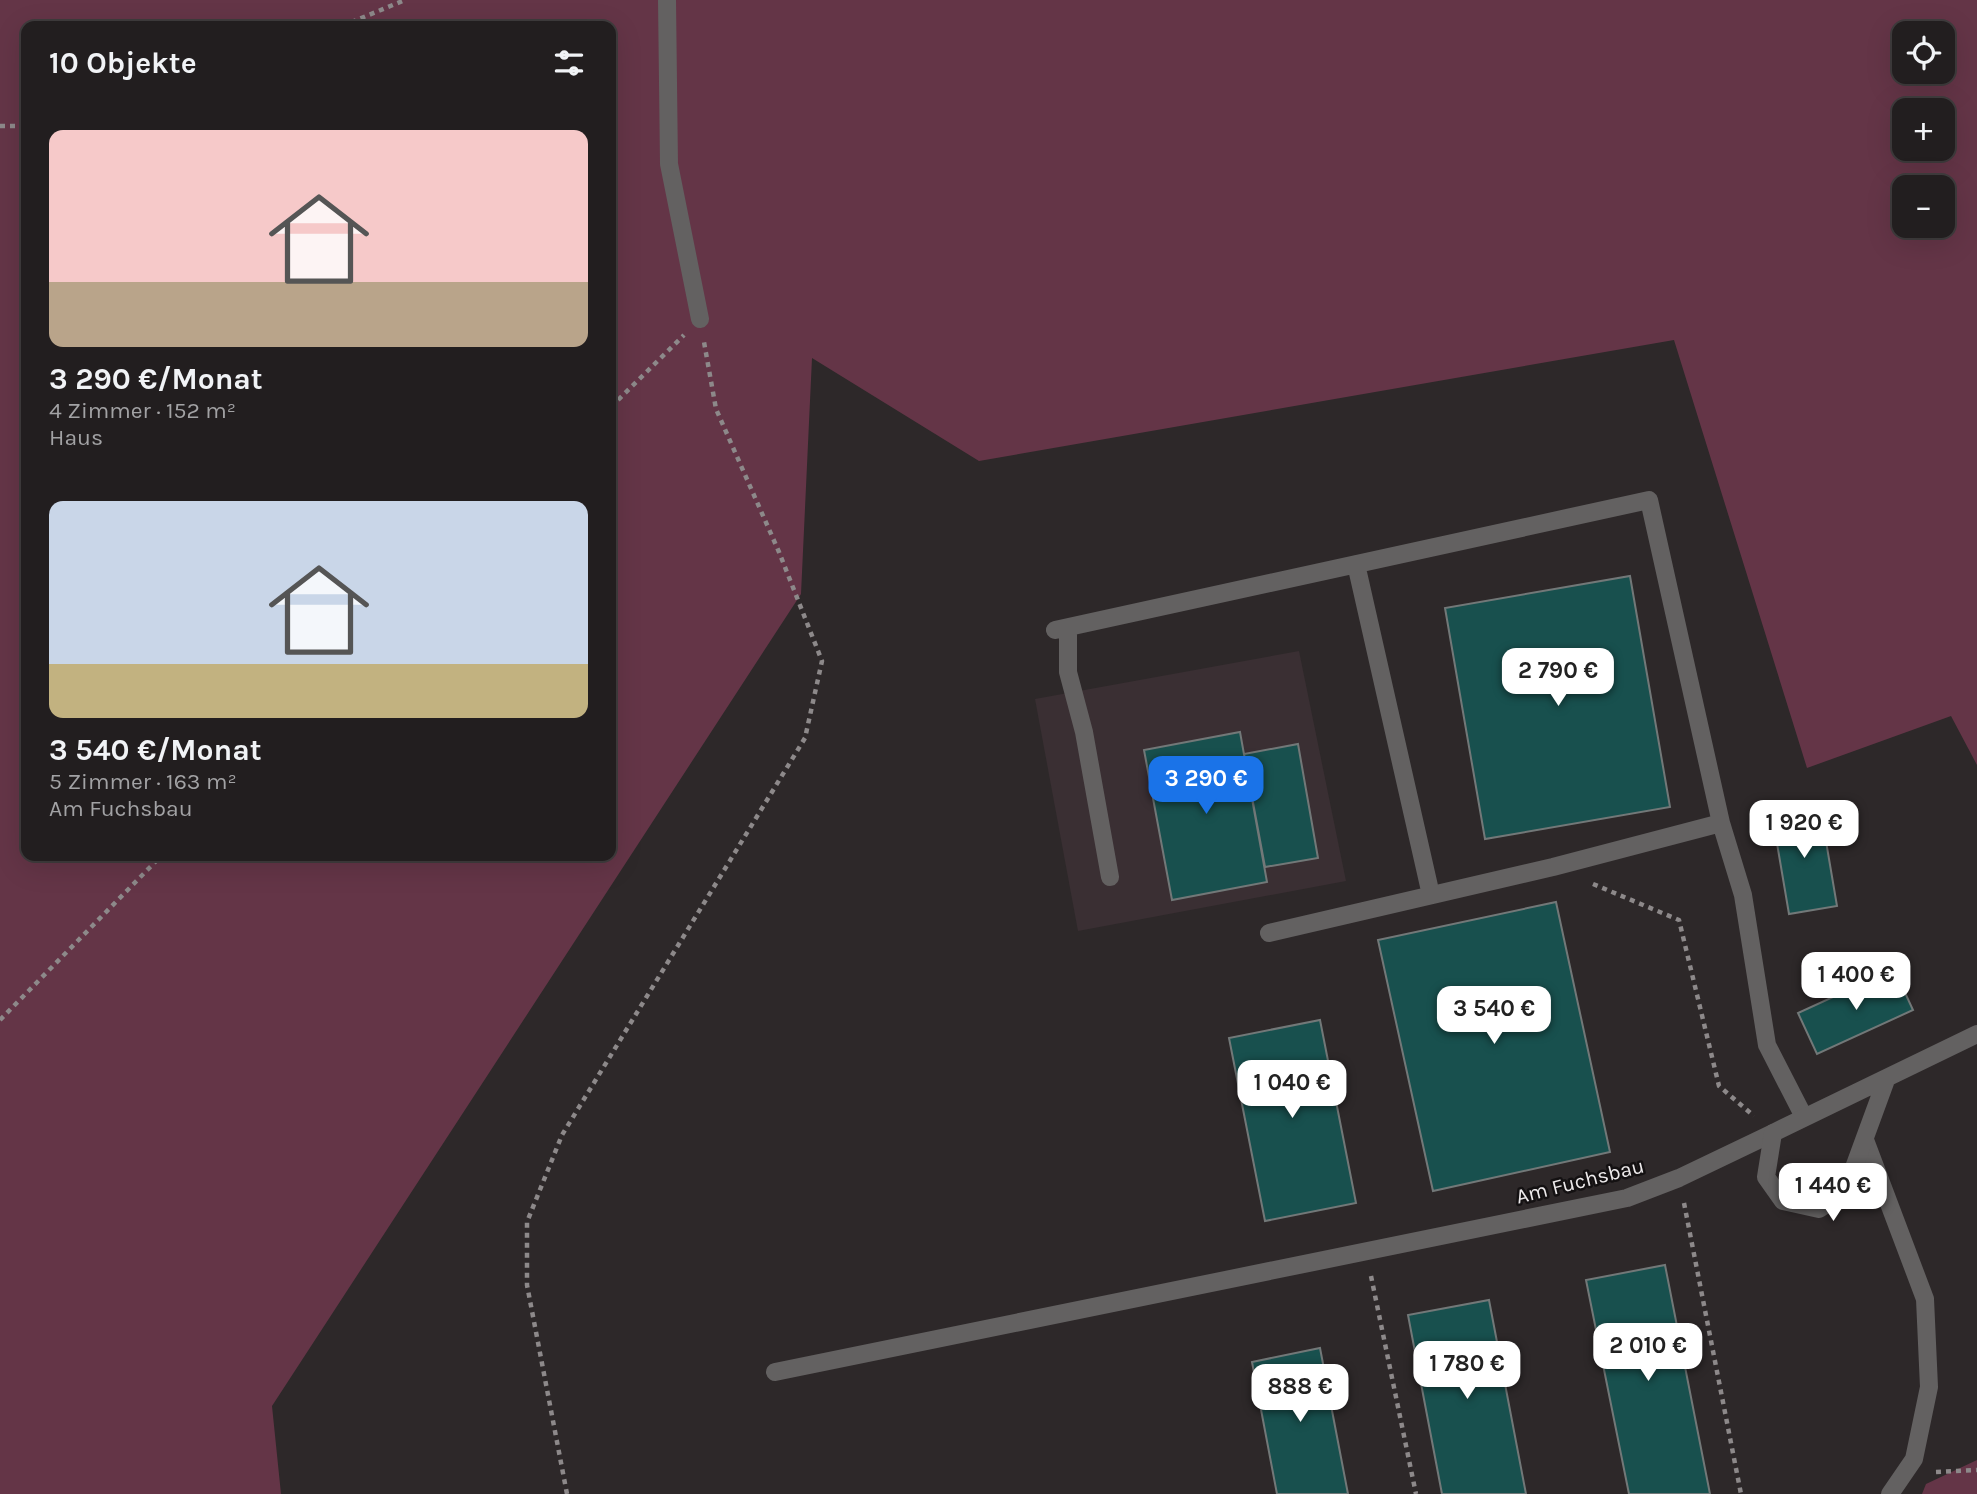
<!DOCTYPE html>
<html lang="de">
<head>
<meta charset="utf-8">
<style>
  :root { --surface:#221e1f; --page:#2a2728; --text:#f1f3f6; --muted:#a2a2a4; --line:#3f3c3d; --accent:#1a73e8 }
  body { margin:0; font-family:Karla,sans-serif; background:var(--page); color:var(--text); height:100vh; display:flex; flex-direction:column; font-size:26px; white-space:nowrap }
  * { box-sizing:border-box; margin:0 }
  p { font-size:23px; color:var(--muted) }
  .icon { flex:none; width:38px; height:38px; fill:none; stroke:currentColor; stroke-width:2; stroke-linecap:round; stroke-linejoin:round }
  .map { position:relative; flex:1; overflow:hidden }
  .side { position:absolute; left:21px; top:21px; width:595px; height:840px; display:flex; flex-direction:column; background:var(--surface); border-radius:14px; box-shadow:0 7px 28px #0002,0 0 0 2px var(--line) }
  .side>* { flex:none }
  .tools { position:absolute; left:1892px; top:21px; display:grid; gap:14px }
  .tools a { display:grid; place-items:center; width:63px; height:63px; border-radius:14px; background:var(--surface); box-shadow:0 7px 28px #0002,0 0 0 2px var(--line); font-size:35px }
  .price { position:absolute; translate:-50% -60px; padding:0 16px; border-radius:14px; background:#fff; color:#222; font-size:23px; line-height:46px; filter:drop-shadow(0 2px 4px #0008) }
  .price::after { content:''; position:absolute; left:50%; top:42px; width:21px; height:16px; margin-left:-10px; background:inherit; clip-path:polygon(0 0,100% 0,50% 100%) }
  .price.active { background:var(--accent); color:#fff }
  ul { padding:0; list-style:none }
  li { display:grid; align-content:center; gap:14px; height:371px; padding:0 28px }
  li span { display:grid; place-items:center; height:217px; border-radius:14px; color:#555 }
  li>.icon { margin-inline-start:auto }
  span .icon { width:126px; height:126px; fill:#fffc; stroke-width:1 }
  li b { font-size:30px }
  h2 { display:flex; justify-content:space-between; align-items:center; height:84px; padding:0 28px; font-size:30px }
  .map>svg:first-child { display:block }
  .built { fill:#3a2f33 }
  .green { fill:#643547; fill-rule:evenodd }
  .building { fill:#18504e; stroke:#727878; stroke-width:2 }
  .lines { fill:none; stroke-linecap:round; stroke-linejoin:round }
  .path { stroke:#8d898a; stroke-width:4.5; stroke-dasharray:5 5; stroke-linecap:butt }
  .service { stroke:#636161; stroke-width:18 }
  .minor { stroke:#636161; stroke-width:18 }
  .labels { text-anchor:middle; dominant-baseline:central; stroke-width:5; stroke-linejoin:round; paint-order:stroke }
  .street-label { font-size:21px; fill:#edeaeb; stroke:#141112 }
</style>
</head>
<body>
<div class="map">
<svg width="1977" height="1494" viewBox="0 0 1977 1494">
  <rect width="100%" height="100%" fill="#2d2829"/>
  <path class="built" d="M1299 651 1346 881 1078 931 1035 699Z"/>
  <path class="green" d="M0 0H1977V765L1951 716 1807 768 1674 340 979 461 812 358 801 594 272 1406 281 1494H0ZM26 26H611V856H26ZM1904 33H1942V72H1904ZM1904 110H1942V149H1904ZM1904 187H1942V226H1904Z
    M1977 1460V1494H1922L1926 1484Z"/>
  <path class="building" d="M1630 576 1670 807 1485 839 1445 608Z
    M1240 732 1267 882 1172 900 1144 750Z
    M1298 744 1318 858 1265 867 1244 754Z
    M1820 806 1837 906 1789 914 1772 814Z
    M1556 902 1610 1152 1433 1191 1378 940Z
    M1894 969 1913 1010 1817 1054 1798 1013Z
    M1320 1020 1356 1203 1265 1221 1229 1038Z
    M1665 1265 1710 1494H1629L1586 1280Z
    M1489 1300 1526 1494H1442L1408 1315Z
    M1320 1348 1348 1494H1277L1252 1362Z"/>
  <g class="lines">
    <path class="path" d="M342 26 405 0
      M0 126H26
      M611 407 684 335
      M1593 884 1679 920 1719 1086 1754 1116
      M0 1020 161 856
      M1684 1203 1741 1494
      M1371 1276 1416 1494
      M1936 1472 1977 1470
      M567 1494 527 1285V1222L562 1135 805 738 822 661 779 552 716 409 704 342"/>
    <path class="service" d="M667 0 669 164 700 319
      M1356 564 1431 895
      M1068 627V672L1084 732 1110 877
      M1055 630 1649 500 1721 823 1743 895 1767 1045 1804 1117
      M1269 933 1553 867 1721 823
      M1865 1140 1925 1299 1929 1387 1914 1459 1890 1494
      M775 1372 1627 1198 1679 1178 1773 1133"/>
    <path class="minor" d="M1886 1080 1845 1192 1819 1209 1783 1201 1766 1177 1773 1133 1977 1034"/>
  </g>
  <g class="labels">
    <g class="street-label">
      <text transform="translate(1580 1181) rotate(-14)">Am Fuchsbau</text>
    </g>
  </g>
</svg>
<div class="tools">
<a><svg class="icon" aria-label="locate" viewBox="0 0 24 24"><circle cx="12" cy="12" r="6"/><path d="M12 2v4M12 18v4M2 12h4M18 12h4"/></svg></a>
<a>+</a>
<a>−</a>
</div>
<b class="price" style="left:1558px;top:708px">2 790 €</b>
<b class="price active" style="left:1206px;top:816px">3 290 €</b>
<b class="price" style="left:1804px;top:860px">1 920 €</b>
<b class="price" style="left:1856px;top:1012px">1 400 €</b>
<b class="price" style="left:1494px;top:1046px">3 540 €</b>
<b class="price" style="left:1292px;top:1120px">1 040 €</b>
<b class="price" style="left:1833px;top:1223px">1 440 €</b>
<b class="price" style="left:1648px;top:1383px">2 010 €</b>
<b class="price" style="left:1467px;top:1401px">1 780 €</b>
<b class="price" style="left:1300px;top:1424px">888 €</b>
<section class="side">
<h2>10 Objekte<svg class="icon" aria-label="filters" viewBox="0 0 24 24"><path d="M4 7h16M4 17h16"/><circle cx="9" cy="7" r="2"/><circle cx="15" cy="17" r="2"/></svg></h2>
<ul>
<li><span style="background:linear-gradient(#f6c9c9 70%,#b9a48a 0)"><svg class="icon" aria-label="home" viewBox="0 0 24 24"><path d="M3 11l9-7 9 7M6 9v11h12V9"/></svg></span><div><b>3 290 €/Monat</b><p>4 Zimmer · 152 m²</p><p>Haus</p></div></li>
<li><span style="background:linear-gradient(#c9d6e8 75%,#c2b280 0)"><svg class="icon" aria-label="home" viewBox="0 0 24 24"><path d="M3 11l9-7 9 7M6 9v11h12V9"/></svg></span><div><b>3 540 €/Monat</b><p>5 Zimmer · 163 m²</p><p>Am Fuchsbau</p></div></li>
</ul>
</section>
</div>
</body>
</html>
